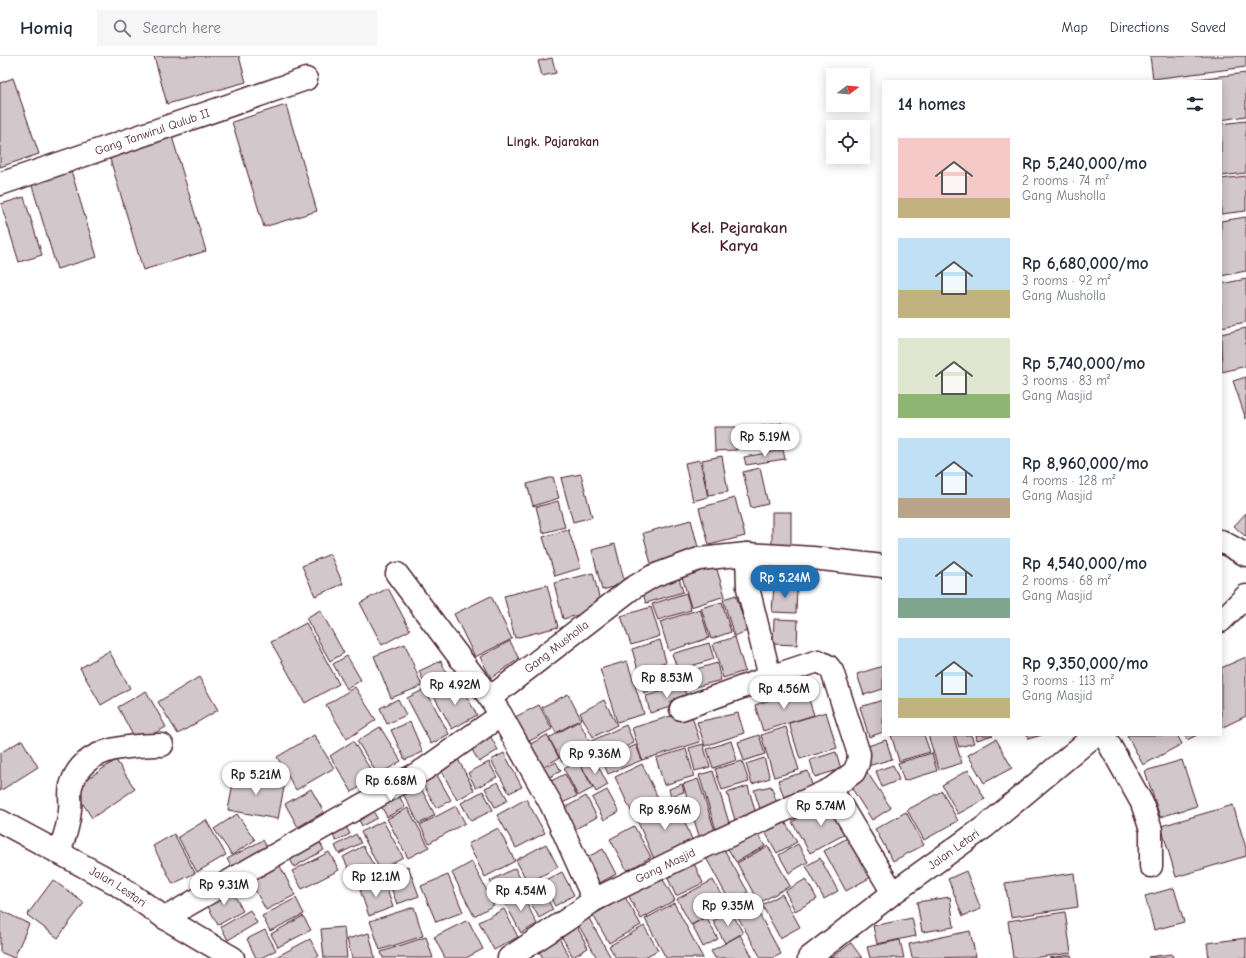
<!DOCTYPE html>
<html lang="en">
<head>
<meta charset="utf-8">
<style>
  :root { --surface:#fff; --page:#f6f6f7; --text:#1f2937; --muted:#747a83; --line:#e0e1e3; --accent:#1f6fb2 }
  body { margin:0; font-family:"Comic Neue",sans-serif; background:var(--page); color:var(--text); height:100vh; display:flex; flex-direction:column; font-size:15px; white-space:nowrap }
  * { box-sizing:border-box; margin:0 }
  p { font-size:13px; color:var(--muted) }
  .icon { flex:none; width:22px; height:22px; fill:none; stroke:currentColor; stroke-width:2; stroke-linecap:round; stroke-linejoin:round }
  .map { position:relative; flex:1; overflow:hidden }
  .panel { position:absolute; left:882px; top:24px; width:340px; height:656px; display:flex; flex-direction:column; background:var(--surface); border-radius:0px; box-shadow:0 2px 10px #0003 }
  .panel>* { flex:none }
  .needle { width:26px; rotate:74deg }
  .buttons { position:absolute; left:826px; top:12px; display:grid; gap:8px }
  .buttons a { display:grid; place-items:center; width:44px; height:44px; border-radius:0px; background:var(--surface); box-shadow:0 2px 10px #0003; font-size:20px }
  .price { position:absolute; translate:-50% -34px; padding:0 9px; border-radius:14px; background:#fff; color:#222; font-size:13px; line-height:26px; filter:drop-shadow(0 1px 2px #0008) }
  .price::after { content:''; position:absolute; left:50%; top:24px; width:12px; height:9px; margin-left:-6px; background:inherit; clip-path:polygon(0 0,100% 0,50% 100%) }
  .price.selected { background:var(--accent); color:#fff }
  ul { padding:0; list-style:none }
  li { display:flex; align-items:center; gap:12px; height:100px; padding:0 16px }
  li span { display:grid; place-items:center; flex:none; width:112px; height:80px; border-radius:0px; color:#555 }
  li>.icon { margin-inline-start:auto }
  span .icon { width:48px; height:48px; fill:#fffc; stroke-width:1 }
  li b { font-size:17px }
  h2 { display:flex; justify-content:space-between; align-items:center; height:48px; padding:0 16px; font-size:17px }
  header { display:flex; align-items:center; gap:24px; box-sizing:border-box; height:56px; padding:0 20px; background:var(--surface); border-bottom:1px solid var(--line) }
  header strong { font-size:19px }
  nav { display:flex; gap:22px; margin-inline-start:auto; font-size:14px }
  .search { width:280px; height:36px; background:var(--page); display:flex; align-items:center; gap:10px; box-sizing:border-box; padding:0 14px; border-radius:0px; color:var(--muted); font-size:15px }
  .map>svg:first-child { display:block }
  .building { fill:#d2c7cb; stroke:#4a1f2b }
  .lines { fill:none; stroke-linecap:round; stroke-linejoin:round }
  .street-casing { stroke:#4a1f2b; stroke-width:25 }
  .street { stroke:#fff; stroke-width:22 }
  .labels { text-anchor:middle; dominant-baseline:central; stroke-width:3.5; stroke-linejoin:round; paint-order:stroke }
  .street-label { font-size:12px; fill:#4a1f2b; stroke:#fff }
  .neighbourhood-label { font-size:13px; font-weight:bold; fill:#4a1f2b; stroke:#fff }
  .district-label { font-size:16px; font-weight:bold; fill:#4a1f2b; stroke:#fff }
</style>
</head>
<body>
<header>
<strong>Homiq</strong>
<div class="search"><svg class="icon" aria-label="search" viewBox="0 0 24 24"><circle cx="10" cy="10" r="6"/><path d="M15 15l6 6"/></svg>Search here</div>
<nav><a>Map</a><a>Directions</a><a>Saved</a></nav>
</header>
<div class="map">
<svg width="1246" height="902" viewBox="0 0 1246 902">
  <rect width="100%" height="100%" fill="#fff"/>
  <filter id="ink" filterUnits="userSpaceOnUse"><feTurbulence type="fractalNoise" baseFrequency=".025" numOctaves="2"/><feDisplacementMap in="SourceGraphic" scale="8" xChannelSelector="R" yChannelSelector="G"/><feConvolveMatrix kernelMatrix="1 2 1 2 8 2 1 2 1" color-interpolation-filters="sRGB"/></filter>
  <g filter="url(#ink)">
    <path class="building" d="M154 0H239L246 26 167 48Z
      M1150 0H1246V11L1153 23Z
      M552 2 556 17 542 20 538 5Z
      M1246 17V60L1221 64V25H1181Z
      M13 22 39 98 0 111V27Z
      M286 49 317 155 264 171 232 66Z
      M1246 65V117L1221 120V68Z
      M171 77 206 195 143 214 108 96Z
      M70 111 97 201 57 213 30 123Z
      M1246 120V155L1221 158V123Z
      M24 141 42 199 19 206 1 148Z
      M1246 161V215L1221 220V165Z
      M1246 223V266L1221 271V228Z
      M1246 272V310L1222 316 1221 278Z
      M1246 321V363L1233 325Z
      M782 367 785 386 740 392 737 374Z
      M714 371H736L737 394 715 395Z
      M783 394 785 403 746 409 744 401Z
      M722 400 728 436 708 439 702 404Z
      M700 404 708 441 693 445 685 407Z
      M760 412 768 448 751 452 743 416Z
      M581 418 592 461 573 466 561 422Z
      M553 421 559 442 533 450 527 428Z
      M735 442 745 480 709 489 699 452Z
      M558 445 565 471 543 477 536 451Z
      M772 456H791V490H772Z
      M1246 457V481L1234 470Z
      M691 464 699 495 651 508 643 477Z
      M568 473 581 512 555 520 543 481Z
      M615 488 625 528 602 534 592 494Z
      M330 498 343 528 315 540 302 510Z
      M714 504 725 540 691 551 680 514Z
      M768 515H790V527H768Z
      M593 517 602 553 563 563 554 527Z
      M678 518 683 536 646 547 640 529Z
      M547 529 558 571 515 582 504 540Z
      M774 529 797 531 796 557 772 556Z
      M388 532 410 574 382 589 360 547Z
      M686 537 691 554 658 564 652 548Z
      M736 539 747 575 734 580 723 543Z
      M491 540 512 583 475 601 454 558Z
      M722 546 731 576 711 583 701 552Z
      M651 551 660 580 631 589 621 560Z
      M700 553 709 582 669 595 660 566Z
      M320 554 344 597 330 605 306 562Z
      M774 563 798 564 797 589 773 588Z
      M306 567 339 628 305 647 271 586Z
      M735 581 745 615 723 622 713 588Z
      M660 584 666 606 638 614 632 593Z
      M510 585 519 603 491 622 480 601Z
      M709 587 714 603 678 614 672 598Z
      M405 588 422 630 391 642 374 600Z
      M109 595 130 632 101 649 80 612Z
      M347 600 361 624 347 633 333 608Z
      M1246 601V660L1221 672V612Z
      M441 605 451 627 429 637 419 615Z
      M627 605 644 658 617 666 600 613Z
      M717 607 721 624 688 633 683 617Z
      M883 610V633L864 639 857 618Z
      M670 611 675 627 644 637 639 620Z
      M199 621 218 654 178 678 158 646Z
      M459 627 477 659 452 673 434 640Z
      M683 629 688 646 650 657 646 640Z
      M355 631 376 664 347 683 326 649Z
      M805 632 814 659 763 675 755 649Z
      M425 633 449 678 431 688 407 642Z
      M146 635 166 671 137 687 118 651Z
      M568 638 581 663 556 677 542 651Z
      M398 643 406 659 387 668 380 652Z
      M604 644 617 669 593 681 580 657Z
      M883 644V676L869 681 860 651Z
      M539 649 552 673 528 686 515 661Z
      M690 654 700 686 642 704 632 672Z
      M826 656 837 692 800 703 789 667Z
      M738 657 744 677 705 690 697 666Z
      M579 665 592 690 562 706 549 682Z
      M410 666 423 696 405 704 391 674Z
      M626 669 634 687 599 703 591 685Z
      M380 671 401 705 378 719 357 685Z
      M786 671 799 714 774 721 761 679Z
      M487 674 498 694 479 706 467 685Z
      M314 679 334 712 296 734 277 701Z
      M547 679 559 702 537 714 525 691Z
      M759 679 765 698 744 705 738 686Z
      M891 679H924L930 696 899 705Z
      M928 679H953L962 707 939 714Z
      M955 679H971L974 687 959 691Z
      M976 679H993L977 684Z
      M1027 679H1042L1028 683Z
      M1127 679H1177L1182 688 1143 709Z
      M1184 679H1197L1187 684Z
      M996 683 1012 712 984 727 968 699Z
      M22 684 38 711 0 735V697Z
      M886 684 892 703 868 710 862 692Z
      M353 685 375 721 352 736 330 700Z
      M731 685 737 704 713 712 707 693Z
      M703 688 710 711 695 715 689 692Z
      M636 689 642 704 608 718 602 704Z
      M686 693 694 720 664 729 656 702Z
      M836 696 841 713 815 721 810 704Z
      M504 697 522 731 509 737 491 704Z
      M932 697 937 715 904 725 898 707Z
      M457 701 474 734 457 744 439 710Z
      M594 702 608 729 596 736 581 709Z
      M764 702 770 722 752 728 746 708Z
      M116 704 135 733 92 762 73 732Z
      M1182 704 1197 750 1160 761 1145 715Z
      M578 705 593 732 578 740 564 713Z
      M742 705 749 726 722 734 715 713Z
      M489 706 497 721 476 732 468 717Z
      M556 706 561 715 542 725 538 716Z
      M642 708 659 744 632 757 615 721Z
      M893 709 899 724 882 731 876 715Z
      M433 712 451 744 436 752 419 720Z
      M968 714 985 743 958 758 942 729Z
      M713 715 731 773 717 777 699 719Z
      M808 715 814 736 785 745 778 724Z
      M867 716 891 752 872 764 849 728Z
      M235 717 285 726 278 763 228 754Z
      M565 718 577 740 554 751 543 729Z
      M415 721 435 759 419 768 399 730Z
      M698 723 716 778 700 783 683 728Z
      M498 726 508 744 495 751 485 732Z
      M682 728 684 736 671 740 669 733Z
      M748 730 756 758 735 764 727 737Z
      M771 730 777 747 760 753 754 734Z
      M395 732 405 751 387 761 377 742Z
      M311 733 324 756 298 771 285 748Z
      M607 734 619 756 604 764 592 742Z
      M483 735 493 754 471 765 461 747Z
      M942 735 958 765 924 784 907 754Z
      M586 740 597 761 570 776 559 755Z
      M526 743 545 777 516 792 497 759Z
      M831 744 849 776 810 797 792 766Z
      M369 747 377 762 362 770 354 755Z
      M677 747 693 786 654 803 637 764Z
      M1233 749 1246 792V800L1176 821 1161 770Z
      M456 750 465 767 429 787 420 769Z
      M408 752 429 791 408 802 387 763Z
      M906 756 924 789 893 805 875 773Z
      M237 758 255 784 232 799 214 773Z
      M782 761 797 786 777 797 763 772Z
      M206 764 226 799 197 816 178 781Z
      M343 765 350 778 336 785 329 773Z
      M383 765 403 801 380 814 361 776Z
      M634 770 651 801 627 815 610 783Z
      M498 772 515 805 485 821 468 788Z
      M754 772 765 790 736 806 725 788Z
      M174 778 195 817 173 828 153 790Z
      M356 778 361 787 339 798 335 790Z
      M316 779 324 794 294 811 286 795Z
      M849 781 871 821 846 835 824 795Z
      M263 784 271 799 235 817 227 803Z
      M546 788 558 811 528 827 516 804Z
      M721 788 748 836 730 846 704 798Z
      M798 788 808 806 789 817 779 799Z
      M363 790 377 815 355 826 343 801Z
      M768 790 790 830 759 847 737 807Z
      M603 793 616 818 596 829 582 804Z
      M329 796 339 814 302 833 292 815Z
      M820 802 838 835 824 843 806 810Z
      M692 803 703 827 676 840 665 816Z
      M472 806 494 849 474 860 452 817Z
      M280 810 295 839 266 854 250 825Z
      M408 810 419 840 397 848 386 818Z
      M515 812 524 830 500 843 490 825Z
      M966 815 981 853 963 860 948 823Z
      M562 816 574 839 555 850 542 826Z
      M659 817 675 844 641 863 626 835Z
      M1074 817 1078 851 1011 861 1005 827Z
      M448 819 463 856 436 866 421 830Z
      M806 823 817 843 795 855 785 835Z
      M53 824 84 847 58 882 27 859Z
      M713 824 727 849 691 869 677 843Z
      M384 825 393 851 369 860 360 834Z
      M540 828 553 854 539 862 525 836Z
      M230 831 243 855 218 869 205 845Z
      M1174 832 1184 866 1154 874 1145 840Z
      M521 836 537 868 521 877 504 845Z
      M782 838 800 871 780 882 762 849Z
      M625 841 641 869 609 887 593 859Z
      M950 841 954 871 922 876 917 846Z
      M296 842 304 858 270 875 262 860Z
      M751 843 781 898 773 902H761L733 852Z
      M674 847 703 902H666L645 863Z
      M414 851 423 880 380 894 370 865Z
      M504 853 518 881 494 894 479 866Z
      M0 854 29 868 14 902 0 896Z
      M250 854 257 867 228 884 221 871Z
      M731 855 743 877 725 887 713 865Z
      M1065 856 1071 897 1032 902H1013L1008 865Z
      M586 857 611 902H597L575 863Z
      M303 860 311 874 278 891 271 878Z
      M706 861 718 883 703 891 692 869Z
      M912 862 916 880 877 888 873 870Z
      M468 864 483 893 466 902H445L434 881Z
      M574 865 588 892 573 901 558 874Z
      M644 870 658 894 643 902H616L609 890Z
      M344 871 347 902H324L321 873Z
      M265 874 276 894 261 902H256L247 883Z
      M555 875 570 902H543L534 887Z
      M970 875 976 901 912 902 909 888Z
      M369 877 375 902H352L347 883Z
      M740 879 753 902H715L711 895Z
      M426 881 433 902H383L381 896Z
      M1246 882V902H1209L1207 887Z
      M310 883 319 900 315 902H274Z
      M900 884 904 902H870L867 891Z
      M851 887 862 902H831Z
      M1172 898 1173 902H1149L1148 901Z
      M1071 899 1072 902H1049Z"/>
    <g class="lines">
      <defs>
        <g id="street">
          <path id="s1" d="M0 128 306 23"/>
          <path d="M1221 485 1246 499"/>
          <path d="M397 518 490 642"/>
          <path d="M1221 565 1246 540"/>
          <path d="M681 653 770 621"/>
          <path d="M501 659 551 748 594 844"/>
          <path d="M1104 679 1142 747 1151 774V810"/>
          <path d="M831 733 893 837"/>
          <path id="s2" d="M0 765 115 827 165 862 233 902"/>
          <path d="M59 796C64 782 69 769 70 754 71 746 69 737 71 730 82 690 128 690 162 689"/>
          <path id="s3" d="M165 862 425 713 501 659 490 642 631 533 653 520 699 503 747 498 813 502 883 510"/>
          <path id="s4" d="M509 902 568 863 594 844 693 796 831 733 854 716 858 707 859 698 832 615 828 610 818 605 770 621 748 532 747 498"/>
          <path id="s5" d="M809 902 893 837 986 770 1095 679"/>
        </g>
      </defs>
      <use href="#street" class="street-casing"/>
      <use href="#street" class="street"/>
    </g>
  </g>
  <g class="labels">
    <g class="street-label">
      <text stroke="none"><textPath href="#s1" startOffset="161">Gang Tanwirul Qulub II</textPath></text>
      <text stroke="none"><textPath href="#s3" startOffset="497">Gang Musholla</textPath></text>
      <text stroke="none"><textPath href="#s5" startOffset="181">Jalan Letari</textPath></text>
      <text stroke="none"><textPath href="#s4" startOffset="182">Gang Masjid</textPath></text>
      <text stroke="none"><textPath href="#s2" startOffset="135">Jalan Lestari</textPath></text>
    </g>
    <g class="neighbourhood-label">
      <text x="553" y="85">Lingk. Pajarakan</text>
    </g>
    <g class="district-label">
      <text x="739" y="172">Kel. Pejarakan<tspan x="739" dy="18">Karya</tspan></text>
    </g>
  </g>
</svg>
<div class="buttons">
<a><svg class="needle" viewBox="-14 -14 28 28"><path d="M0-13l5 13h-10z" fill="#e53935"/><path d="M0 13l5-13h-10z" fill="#747a83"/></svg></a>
<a><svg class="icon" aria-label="locate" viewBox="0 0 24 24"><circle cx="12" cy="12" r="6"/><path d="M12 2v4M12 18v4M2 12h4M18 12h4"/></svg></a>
</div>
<b class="price" style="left:765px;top:402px">Rp 5.19M</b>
<b class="price selected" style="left:785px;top:543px">Rp 5.24M</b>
<b class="price" style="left:667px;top:643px">Rp 8.53M</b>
<b class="price" style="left:455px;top:650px">Rp 4.92M</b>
<b class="price" style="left:784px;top:654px">Rp 4.56M</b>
<b class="price" style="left:595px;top:719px">Rp 9.36M</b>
<b class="price" style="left:256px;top:740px">Rp 5.21M</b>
<b class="price" style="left:391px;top:746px">Rp 6.68M</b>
<b class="price" style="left:821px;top:771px">Rp 5.74M</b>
<b class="price" style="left:665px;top:775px">Rp 8.96M</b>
<b class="price" style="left:376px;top:842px">Rp 12.1M</b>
<b class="price" style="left:224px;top:850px">Rp 9.31M</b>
<b class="price" style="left:521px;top:856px">Rp 4.54M</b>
<b class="price" style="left:728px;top:871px">Rp 9.35M</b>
<section class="panel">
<h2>14 homes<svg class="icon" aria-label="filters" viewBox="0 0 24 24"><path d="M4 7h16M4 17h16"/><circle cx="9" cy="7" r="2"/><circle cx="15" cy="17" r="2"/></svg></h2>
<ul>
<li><span style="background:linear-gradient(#f6c9c9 75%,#c2b280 0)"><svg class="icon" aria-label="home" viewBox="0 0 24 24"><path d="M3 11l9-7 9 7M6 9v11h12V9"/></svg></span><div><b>Rp 5,240,000/mo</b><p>2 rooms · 74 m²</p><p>Gang Musholla</p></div></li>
<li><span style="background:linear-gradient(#bfe0f5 65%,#c2b280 0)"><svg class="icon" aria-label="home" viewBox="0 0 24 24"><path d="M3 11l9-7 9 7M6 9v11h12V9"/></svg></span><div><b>Rp 6,680,000/mo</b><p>3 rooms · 92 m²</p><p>Gang Musholla</p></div></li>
<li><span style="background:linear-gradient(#dfe7d0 70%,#8fb573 0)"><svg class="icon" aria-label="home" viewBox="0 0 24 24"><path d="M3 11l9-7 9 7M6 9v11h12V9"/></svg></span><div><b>Rp 5,740,000/mo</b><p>3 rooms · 83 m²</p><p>Gang Masjid</p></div></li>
<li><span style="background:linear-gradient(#bfe0f5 75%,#b9a48a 0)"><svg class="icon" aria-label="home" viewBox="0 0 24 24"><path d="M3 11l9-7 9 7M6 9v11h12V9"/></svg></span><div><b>Rp 8,960,000/mo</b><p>4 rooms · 128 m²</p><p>Gang Masjid</p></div></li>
<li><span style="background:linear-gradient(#bfe0f5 75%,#7fa58c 0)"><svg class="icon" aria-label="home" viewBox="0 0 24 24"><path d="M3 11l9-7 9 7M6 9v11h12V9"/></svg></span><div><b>Rp 4,540,000/mo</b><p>2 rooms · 68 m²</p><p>Gang Masjid</p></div></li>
<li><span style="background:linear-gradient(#bfe0f5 75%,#c2b280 0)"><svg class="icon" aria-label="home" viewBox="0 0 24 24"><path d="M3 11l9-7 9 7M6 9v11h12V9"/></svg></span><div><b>Rp 9,350,000/mo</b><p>3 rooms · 113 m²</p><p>Gang Masjid</p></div></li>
</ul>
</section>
</div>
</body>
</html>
